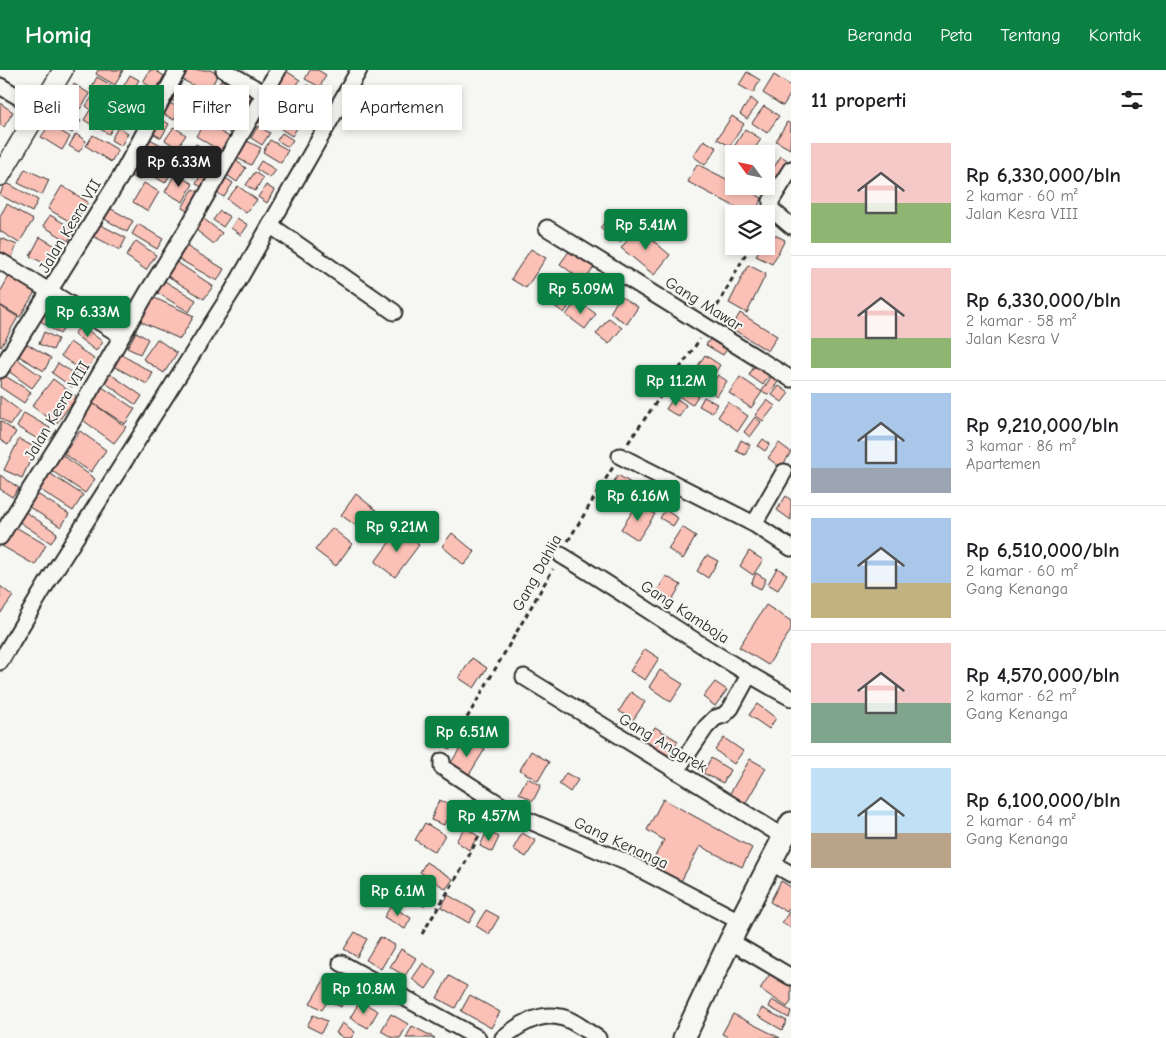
<!DOCTYPE html>
<html lang="id">
<head>
<meta charset="utf-8">
<style>
  :root { --surface:#fff; --page:#f2f2f2; --text:#202124; --muted:#757577; --line:#e0e0e0; --accent:#0b8043 }
  body { margin:0; font-family:"Comic Neue",sans-serif; background:var(--page); color:var(--text); height:100vh; display:flex; flex-direction:column; font-size:19px; white-space:nowrap }
  * { box-sizing:border-box; margin:0 }
  p { font-size:16px; color:var(--muted) }
  .icon { flex:none; width:28px; height:28px; fill:none; stroke:currentColor; stroke-width:2; stroke-linecap:round; stroke-linejoin:round }
  .map { position:relative; flex:1; overflow:hidden }
  .sheet { display:flex; flex-direction:column; background:var(--surface); width:375px }
  .sheet>* { flex:none }
  .top-card { position:absolute; left:15px; top:15px; width:475px; height:45px; display:flex; gap:10px }
  .needle { width:32px; rotate:303deg }
  .buttons { position:absolute; left:725px; top:75px; display:grid; gap:10px }
  .buttons a { display:grid; place-items:center; width:50px; height:50px; border-radius:0px; background:var(--surface); box-shadow:0 2px 8px #0003; font-size:25px }
  .price { position:absolute; translate:-50% -42px; padding:0 11px; border-radius:5px; background:var(--accent); color:#fff; font-size:16px; line-height:32px; filter:drop-shadow(0 1px 2px #0008) }
  .price::after { content:''; position:absolute; left:50%; top:30px; width:15px; height:11px; margin-left:-8px; background:inherit; clip-path:polygon(0 0,100% 0,50% 100%) }
  .price.on { background:#222; color:#fff }
  ul { padding:0; list-style:none }
  li { display:flex; align-items:center; gap:15px; height:125px; padding:0 20px }
  li+li { border-top:1px solid var(--line) }
  li span { display:grid; place-items:center; flex:none; width:140px; height:100px; border-radius:0px; color:#555 }
  li>.icon { margin-inline-start:auto }
  span .icon { width:60px; height:60px; fill:#fffc; stroke-width:1 }
  li b { font-size:21px }
  h2 { display:flex; justify-content:space-between; align-items:center; height:60px; padding:0 20px; font-size:21px }
  .chip { padding:0 18px; border-radius:0px; background:var(--surface); box-shadow:0 2px 8px #0003; font-size:18px; line-height:45px }
  .chip.on { background:var(--accent); color:#fff }
  header { display:flex; align-items:center; gap:30px; box-sizing:border-box; height:70px; padding:0 25px; background:var(--accent); color:#fff }
  header strong { font-size:24px }
  nav { display:flex; gap:28px; margin-inline-start:auto; font-size:18px }
  main { display:flex; flex:1; min-height:0 }
  .map>svg:first-child { display:block }
  .building { fill:#fcc1b6; stroke:#2b2b2b }
  .lines { fill:none; stroke-linecap:round; stroke-linejoin:round }
  .minor-casing { stroke:#2b2b2b; stroke-width:19 }
  .tertiary-casing { stroke:#2b2b2b; stroke-width:22 }
  .secondary-casing { stroke:#2b2b2b; stroke-width:25 }
  .path { stroke:#2b2b2b; stroke-width:3; stroke-dasharray:5 4; stroke-linecap:butt }
  .minor { stroke:#f6f6f2; stroke-width:15 }
  .tertiary { stroke:#f6f6f2; stroke-width:19 }
  .secondary { stroke:#f6f6f2; stroke-width:21 }
  .labels { text-anchor:middle; dominant-baseline:central; stroke-width:4; stroke-linejoin:round; paint-order:stroke }
  .street-label { font-size:16px; fill:#2b2b2b; stroke:#f6f6f2 }
</style>
</head>
<body>
<header>
<strong>Homiq</strong>
<nav><a>Beranda</a><a>Peta</a><a>Tentang</a><a>Kontak</a></nav>
</header>
<main>
<div class="map">
<svg width="791" height="968" viewBox="0 0 791 968">
  <rect width="100%" height="100%" fill="#f6f6f2"/>
  <filter id="ink" filterUnits="userSpaceOnUse"><feTurbulence type="fractalNoise" baseFrequency=".02" numOctaves="2"/><feDisplacementMap in="SourceGraphic" scale="10" xChannelSelector="R" yChannelSelector="G"/><feConvolveMatrix kernelMatrix="1 2 1 2 8 2 1 2 1" color-interpolation-filters="sRGB"/></filter>
  <g filter="url(#ink)">
    <path class="building" d="M98 0H123L115 15 96 4Z
      M150 0H155L164 6 156 20 143 12Z
      M183 0H210L218 4 208 23 179 8Z
      M310 0H318L326 5 320 17 305 9Z
      M286 1 300 10 292 23 277 14Z
      M747 2 760 10 753 23 739 15Z
      M130 5 139 10 128 27 120 22Z
      M774 5 791 16V23L783 36 763 23Z
      M97 7 111 15 104 28 90 20Z
      M221 10 231 15 224 29 213 23Z
      M175 13 183 18 175 32 167 27Z
      M74 14 90 24 80 39 64 29Z
      M237 14 253 23 242 43 225 34Z
      M307 15 320 22 313 35 301 28Z
      M189 17 211 29 202 45 180 32Z
      M94 24 109 33 100 46 86 36Z
      M140 27 150 33 136 57 126 51Z
      M751 28 758 34 747 49 740 44Z
      M119 31 130 37 123 49 113 42Z
      M167 31 180 39 174 50 160 42Z
      M0 33 13 42 4 57 0 55Z
      M213 33 224 40 216 52 206 45Z
      M764 36 779 46 767 63 752 53Z
      M261 39 275 46 270 57 255 50Z
      M66 40 81 51 72 63 57 53Z
      M90 40 100 47 94 56 84 50Z
      M184 40 196 47 189 58 177 51Z
      M227 41 240 49 232 64 218 56Z
      M284 45 299 55 292 66 278 57Z
      M732 46 744 54 730 76 717 69Z
      M159 48 169 54 161 68 151 62Z
      M105 49 115 54 109 64 100 59Z
      M205 52 229 67 220 81 196 66Z
      M787 52 791 54 790 79 776 71Z
      M50 54 70 67 62 80 41 67Z
      M258 56 270 63 262 75 251 68Z
      M118 57 128 63 121 76 111 70Z
      M174 57 186 65 177 78 165 70Z
      M745 59 761 69 751 84H737L732 80Z
      M282 63 293 70 288 77 277 70Z
      M76 64 86 71 79 82 69 76Z
      M93 65 118 80 111 92 86 76Z
      M148 68 161 75 153 89 140 82Z
      M270 70 288 80 281 93 263 82Z
      M704 70 717 78 705 95 693 86Z
      M247 71 261 78 251 95 237 88Z
      M196 74 216 86 208 99 188 87Z
      M167 77 178 84 170 98 158 91Z
      M135 85 149 93 139 110 125 103Z
      M781 86 787 90 774 111 768 107Z
      M183 88 200 97 194 107 178 98Z
      M233 89 246 98 237 112 224 103Z
      M261 91 276 100 270 108 256 99Z
      M697 94 734 113V116H740L762 128 754 144H749L688 112Z
      M158 95 171 103 165 113 152 105Z
      M25 99 49 110 42 125 18 113Z
      M202 102 212 108 206 119 196 114Z
      M255 102 263 108 255 121 246 115Z
      M175 104 193 114 183 132 165 122Z
      M224 107 233 113 224 127 214 121Z
      M5 112 38 130 32 142 0 125Z
      M144 113 159 122 148 141 133 132Z
      M266 115 274 120 267 133 258 127Z
      M62 116 88 132 74 154 48 139Z
      M238 116 257 130 246 143 227 129Z
      M193 119 202 124 191 143 182 138Z
      M7 134 33 150 19 173 0 161V146Z
      M104 135 133 151 127 162 98 145Z
      M615 139 634 154 620 172 600 158Z
      M220 141 230 147 223 157 213 150Z
      M50 145 75 160 68 171 43 156Z
      M237 148 248 155 241 165 231 158Z
      M204 149 222 163 214 174 196 160Z
      M93 151 126 168 120 180 87 163Z
      M138 154 163 169 157 179 132 164Z
      M638 158 670 185 654 205 621 178Z
      M769 162 785 170 772 194 756 186 761 176H766Z
      M40 167 59 178 49 196 30 186Z
      M1 168 17 175 9 193 0 189Z
      M136 171 156 185 146 200 126 186Z
      M186 176 224 199 217 211 179 189Z
      M531 179 546 188 526 218 511 209Z
      M570 180 594 197 583 211 560 194Z
      M175 191 213 216 204 229 166 205Z
      M748 195 766 204 747 243 729 233Z
      M13 200 39 215 20 247 0 235V222Z
      M163 210 196 230 189 242 156 222Z
      M560 217 575 227 564 243 549 232Z
      M148 225 194 246 180 269 135 249Z
      M620 226 638 237 627 254 610 243Z
      M53 229 74 243 60 264 39 250Z
      M577 230 596 244 585 259 566 245Z
      M0 236 18 247 1 277 0 276Z
      M740 243 777 266 768 281 731 258Z
      M609 248 622 258 609 274 596 264Z
      M81 255 103 272 96 281 74 264Z
      M44 262 58 269 53 280 39 274Z
      M136 262 148 269 140 284 127 278Z
      M714 263 731 273 723 285 706 275Z
      M157 269 177 283 164 303 143 289Z
      M24 272 51 288 44 301 17 285Z
      M70 272 94 289 85 303 61 286Z
      M120 284 153 303 147 314 113 296Z
      M705 285 720 295 707 316 692 305Z
      M13 286 41 306 32 318 4 298Z
      M757 292 771 302 763 315 749 305Z
      M58 293 79 307 72 317 52 303Z
      M774 302 782 306 769 325 762 321Z
      M109 303 142 326 136 335 103 311Z
      M2 304 31 322 24 333 0 317Z
      M718 305 727 311 717 326 708 320Z
      M740 307 762 322 751 338 729 323Z
      M53 309 77 327 56 354 32 336Z
      M688 309 704 318 700 325 684 316Z
      M683 316 698 326 692 335 677 325Z
      M779 316 789 323 782 332 772 325Z
      M102 317 135 339 125 354 91 332Z
      M0 326 20 341 10 355 0 348Z
      M674 327 686 335 679 347 666 339Z
      M704 327 717 334 712 343 699 336Z
      M767 330 775 336 763 351 755 345Z
      M91 332 126 357 114 373 80 348Z
      M728 332 748 346 738 361 718 347Z
      M24 343 50 358 43 372 17 357Z
      M755 347 761 352 750 367 744 362Z
      M0 351 16 362 8 375 0 370Z
      M80 361 106 380 91 402 64 384Z
      M19 369 36 378 22 408 4 400Z
      M763 369 770 374 765 381 758 376Z
      M741 370 750 375 745 385 736 381Z
      M779 373 791 382 781 398 768 388Z
      M61 384 95 409 85 423 49 399Z
      M46 401 83 425 73 441 36 417Z
      M0 405 19 418 12 427 0 419Z
      M618 405 631 413 621 430 608 421Z
      M34 422 69 444 61 457 26 435Z
      M356 424 376 440 362 460 341 445Z
      M786 426 791 430V450L777 440Z
      M638 433 655 444 638 470 621 459Z
      M665 440 678 448 673 456 660 448Z
      M24 441 57 463 51 473 18 451Z
      M14 456 46 475 35 495 2 476Z
      M682 457 696 466 683 489 668 479Z
      M332 458 352 474 336 496 315 480Z
      M399 459 419 475 395 507 375 492Z
      M452 463 475 482 464 495 442 476Z
      M749 481 763 490 753 505 740 496Z
      M707 485 718 491 708 508 697 501Z
      M777 498 787 504 778 520 768 514Z
      M756 503 766 509 761 519 751 514Z
      M666 506 681 515 670 533 655 524Z
      M0 516 13 526 0 544Z
      M766 535 791 551V560L768 595 739 577Z
      M645 579 659 588 645 610 630 601Z
      M472 588 487 598 474 618 459 608Z
      M660 600 683 614 671 632 649 617Z
      M715 612 727 620 715 636 703 627Z
      M631 622 645 632 633 650 619 641Z
      M757 634 776 648 769 659 749 645Z
      M655 657 678 671 669 686 646 672Z
      M467 667 485 679 467 708 449 696Z
      M724 668 743 681 734 694 715 680Z
      M531 681 549 692 538 711 520 700Z
      M711 688 730 700 723 713 703 703Z
      M750 689 766 698 745 734 729 725Z
      M566 703 578 710 570 722 559 714Z
      M527 708 541 715 533 731 519 723Z
      M663 729 752 778 742 797 700 776 680 813 649 797 664 770 647 760Z
      M439 730 452 735 444 755 431 750Z
      M425 753 445 765 435 782 415 770Z
      M465 757 478 766 469 780 456 771Z
      M487 761 499 767 492 782 480 776Z
      M522 763 536 771 526 787 513 779Z
      M426 792 453 809 446 819 420 802Z
      M413 810 432 821 424 836 405 825Z
      M781 811 791 817V835L787 842 770 832Z
      M448 825 476 841 469 853 441 837Z
      M391 836 411 848 405 859 384 847Z
      M486 840 499 847 489 864 476 856Z
      M789 842 791 843V858L782 853Z
      M355 862 367 869 357 887 344 879Z
      M380 867 395 875 381 899 366 890Z
      M401 879 416 888 405 906 390 897Z
      M423 893 437 903 426 919 412 909Z
      M774 898 791 909V932L787 937 760 919Z
      M449 906 467 916 455 938 437 928Z
      M326 907 338 914 322 940 310 933Z
      M340 917 348 921 341 937 333 933Z
      M470 925 500 942 491 958 461 941Z
      M772 930 791 941 789 948 769 937Z
      M360 931 378 941 368 958 350 948Z
      M762 938 787 951 782 960 758 946Z
      M391 944 408 954 400 968H393L381 961Z
      M733 944 780 968H730L722 964Z
      M313 945 327 951 321 963 307 956Z
      M342 953 355 962 351 968H344L336 963Z
      M412 956 435 968H406Z"/>
    <g class="lines">
      <defs>
        <path id="minor" d="M224 0 306 48
          M0 16 39 39
          M791 99 771 131V139L791 156
          M270 155 394 242
          M547 158 791 309
          M0 191 122 266
          M0 300 121 106 178 0
          M620 386 754 454 791 478
          M754 454 784 402
          M0 467 68 359 147 223 187 159 278 0
          M561 485C638 531 711 585 791 628
          M0 592 47 513 233 220 359 0
          M524 607 784 767
          M442 691V697L516 745 628 793 741 852
          M676 701 706 657 715 648 724 645 731 638 749 605
          M770 792 791 804
          M730 871 791 907
          M341 893 478 968
          M503 968C518 955 540 942 560 947 573 949 587 962 598 968"/>
        <path id="tertiary" d="M0 106 63 0"/>
        <path id="secondary" d="M684 968 730 871 791 753"/>
      </defs>
      <use href="#minor" class="minor-casing"/>
      <use href="#tertiary" class="tertiary-casing"/>
      <use href="#secondary" class="secondary-casing"/>
      <path class="path" d="M713 244 750 176
        M628 373 700 269
        M568 471 613 397
        M449 679 553 499
        M422 864 463 797 489 747"/>
      <use href="#minor" class="minor"/>
      <use href="#tertiary" class="tertiary"/>
      <use href="#secondary" class="secondary"/>
    </g>
  </g>
  <g class="labels">
    <g class="street-label">
      <text transform="translate(70 156) rotate(-59)">Jalan Kesra VII</text>
      <text transform="translate(704 234) rotate(32)">Gang Mawar</text>
      <text transform="translate(57 341) rotate(-59)">Jalan Kesra VIII</text>
      <text transform="translate(537 503) rotate(-61)">Gang Dahlia</text>
      <text transform="translate(685 542) rotate(33)">Gang Kamboja</text>
      <text transform="translate(663 673) rotate(31)">Gang Anggrek</text>
      <text transform="translate(621 773) rotate(25)">Gang Kenanga</text>
    </g>
  </g>
</svg>
<div class="buttons">
<a><svg class="needle" viewBox="-14 -14 28 28"><path d="M0-13l5 13h-10z" fill="#e53935"/><path d="M0 13l5-13h-10z" fill="#757577"/></svg></a>
<a><svg class="icon" aria-label="layers" viewBox="0 0 24 24"><path d="M12 4l9 5-9 5-9-5zM3 14l9 5 9-5"/></svg></a>
</div>
<b class="price on" style="left:179px;top:118px">Rp 6.33M</b>
<b class="price" style="left:646px;top:181px">Rp 5.41M</b>
<b class="price" style="left:581px;top:245px">Rp 5.09M</b>
<b class="price" style="left:88px;top:268px">Rp 6.33M</b>
<b class="price" style="left:676px;top:337px">Rp 11.2M</b>
<b class="price" style="left:638px;top:452px">Rp 6.16M</b>
<b class="price" style="left:397px;top:483px">Rp 9.21M</b>
<b class="price" style="left:467px;top:688px">Rp 6.51M</b>
<b class="price" style="left:489px;top:772px">Rp 4.57M</b>
<b class="price" style="left:398px;top:847px">Rp 6.1M</b>
<b class="price" style="left:364px;top:945px">Rp 10.8M</b>
<div class="top-card">
<a class="chip">Beli</a>
<a class="chip on">Sewa</a>
<a class="chip">Filter</a>
<a class="chip">Baru</a>
<a class="chip">Apartemen</a>
</div>
</div>
<section class="sheet">
<h2>11 properti<svg class="icon" aria-label="filters" viewBox="0 0 24 24"><path d="M4 7h16M4 17h16"/><circle cx="9" cy="7" r="2"/><circle cx="15" cy="17" r="2"/></svg></h2>
<ul>
<li><span style="background:linear-gradient(#f6c9c9 60%,#8fb573 0)"><svg class="icon" aria-label="home" viewBox="0 0 24 24"><path d="M3 11l9-7 9 7M6 9v11h12V9"/></svg></span><div><b>Rp 6,330,000/bln</b><p>2 kamar · 60 m²</p><p>Jalan Kesra VIII</p></div></li>
<li><span style="background:linear-gradient(#f6c9c9 70%,#8fb573 0)"><svg class="icon" aria-label="home" viewBox="0 0 24 24"><path d="M3 11l9-7 9 7M6 9v11h12V9"/></svg></span><div><b>Rp 6,330,000/bln</b><p>2 kamar · 58 m²</p><p>Jalan Kesra V</p></div></li>
<li><span style="background:linear-gradient(#a9c7e8 75%,#9aa5b1 0)"><svg class="icon" aria-label="home" viewBox="0 0 24 24"><path d="M3 11l9-7 9 7M6 9v11h12V9"/></svg></span><div><b>Rp 9,210,000/bln</b><p>3 kamar · 86 m²</p><p>Apartemen</p></div></li>
<li><span style="background:linear-gradient(#a9c7e8 65%,#c2b280 0)"><svg class="icon" aria-label="home" viewBox="0 0 24 24"><path d="M3 11l9-7 9 7M6 9v11h12V9"/></svg></span><div><b>Rp 6,510,000/bln</b><p>2 kamar · 60 m²</p><p>Gang Kenanga</p></div></li>
<li><span style="background:linear-gradient(#f6c9c9 60%,#7fa58c 0)"><svg class="icon" aria-label="home" viewBox="0 0 24 24"><path d="M3 11l9-7 9 7M6 9v11h12V9"/></svg></span><div><b>Rp 4,570,000/bln</b><p>2 kamar · 62 m²</p><p>Gang Kenanga</p></div></li>
<li><span style="background:linear-gradient(#bfe0f5 65%,#b9a48a 0)"><svg class="icon" aria-label="home" viewBox="0 0 24 24"><path d="M3 11l9-7 9 7M6 9v11h12V9"/></svg></span><div><b>Rp 6,100,000/bln</b><p>2 kamar · 64 m²</p><p>Gang Kenanga</p></div></li>
</ul>
</section>
</main>
</body>
</html>
